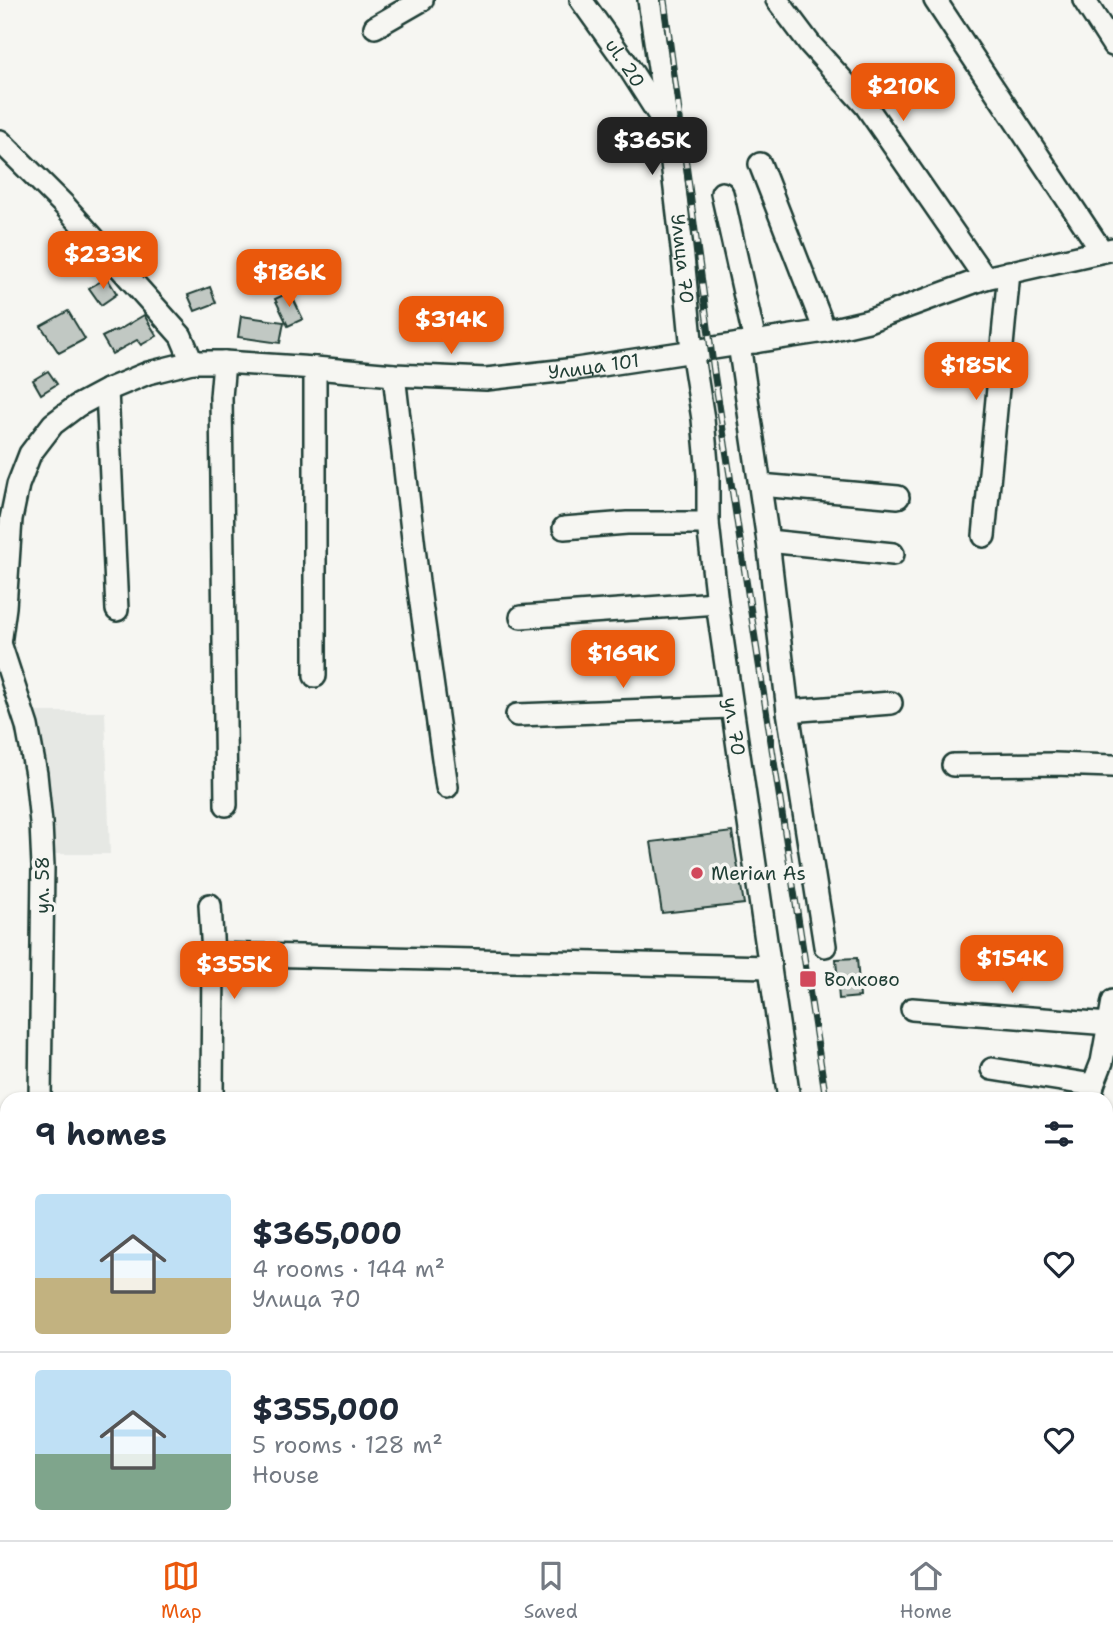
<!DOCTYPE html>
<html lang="en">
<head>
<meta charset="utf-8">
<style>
  :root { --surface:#fff; --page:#f6f6f7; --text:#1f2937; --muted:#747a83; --line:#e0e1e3; --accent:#ea580c }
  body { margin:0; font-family:"Shantell Sans",sans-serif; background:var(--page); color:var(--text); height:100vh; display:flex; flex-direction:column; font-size:26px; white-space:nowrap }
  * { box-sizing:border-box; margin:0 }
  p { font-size:23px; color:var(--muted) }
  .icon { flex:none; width:38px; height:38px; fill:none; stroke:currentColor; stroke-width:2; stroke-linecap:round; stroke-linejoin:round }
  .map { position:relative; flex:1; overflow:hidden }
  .sheet { position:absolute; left:0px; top:1092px; width:1113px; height:448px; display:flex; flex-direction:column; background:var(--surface); border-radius:21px 21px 0 0; box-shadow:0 2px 5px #0004 }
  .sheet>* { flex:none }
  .price { position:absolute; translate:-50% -60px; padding:0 16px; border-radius:14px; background:var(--accent); color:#fff; font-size:23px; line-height:46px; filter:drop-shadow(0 2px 4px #0008) }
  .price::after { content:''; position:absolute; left:50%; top:42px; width:21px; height:16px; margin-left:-10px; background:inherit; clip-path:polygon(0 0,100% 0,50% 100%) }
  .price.current { background:#222; color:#fff }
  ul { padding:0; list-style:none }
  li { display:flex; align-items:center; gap:21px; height:175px; padding:0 35px }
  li+li { border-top:2px solid var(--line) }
  li span { display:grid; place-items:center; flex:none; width:196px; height:140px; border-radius:7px; color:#555 }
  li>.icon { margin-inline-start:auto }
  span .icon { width:84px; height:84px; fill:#fffc; stroke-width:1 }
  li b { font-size:30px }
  h2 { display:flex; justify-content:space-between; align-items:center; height:84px; padding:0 35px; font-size:30px }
  .tab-bar { display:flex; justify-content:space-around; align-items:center; height:98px; border-top:2px solid var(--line); background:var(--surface); font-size:19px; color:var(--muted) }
  .tab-bar a { display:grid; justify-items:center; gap:4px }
  .tab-bar .current { color:var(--accent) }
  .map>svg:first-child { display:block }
  .built { fill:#e6e8e4 }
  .building { fill:#c1c8c3; stroke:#1f3d34; stroke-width:2 }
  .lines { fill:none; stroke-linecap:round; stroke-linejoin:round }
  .minor-casing { stroke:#1f3d34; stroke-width:26 }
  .minor { stroke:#f6f6f2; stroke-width:21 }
  .rail-casing { stroke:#1f3d34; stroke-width:7 }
  .rail { stroke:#f6f6f2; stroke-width:4.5; stroke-dasharray:13; stroke-linecap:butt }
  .poi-dot { fill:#d1495b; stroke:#f6f6f2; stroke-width:2.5 }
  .labels { text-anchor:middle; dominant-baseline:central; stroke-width:7; stroke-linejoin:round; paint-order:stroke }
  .street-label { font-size:19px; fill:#1f3d34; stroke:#f6f6f2 }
  .poi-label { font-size:19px; fill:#1f3d34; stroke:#f6f6f2; text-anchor:start }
</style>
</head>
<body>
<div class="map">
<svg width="1113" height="1540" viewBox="0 0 1113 1540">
  <rect width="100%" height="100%" fill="#f6f6f2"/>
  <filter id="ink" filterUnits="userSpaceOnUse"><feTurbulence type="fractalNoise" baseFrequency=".0143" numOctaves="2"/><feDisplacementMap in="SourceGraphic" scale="14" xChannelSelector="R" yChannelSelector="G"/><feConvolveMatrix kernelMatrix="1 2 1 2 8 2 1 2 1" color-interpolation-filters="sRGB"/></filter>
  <g filter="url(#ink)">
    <path class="built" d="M37 712H105L110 854H48Z"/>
    <path class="building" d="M107 278 117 294 101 305 89 288Z
      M210 287 216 303 195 311 188 295Z
      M290 292 303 319 288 326 275 299Z
      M68 311 85 339 59 353 41 326Z
      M144 315 157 336 141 345 137 340 112 354 102 337 116 330 117 331Z
      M241 316 284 322 280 343 238 337Z
      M48 371 57 384 41 394 33 380Z
      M732 832 744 904 662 913 651 842Z
      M857 958 860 997 839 999 836 959Z"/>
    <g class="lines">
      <defs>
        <g id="minor">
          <path id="s1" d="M581 0 626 63 663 121"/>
          <path id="s2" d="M649 0 668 129 683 257 692 350 703 419 708 475V523L717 603 789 1099"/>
          <path d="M777 0 810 44 866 106 985 278"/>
          <path d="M935 0 1101 250"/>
          <path d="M1084 0 1113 45"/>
          <path d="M375 27 422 0"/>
          <path d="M0 141 64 205 181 336 192 362"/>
          <path d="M760 164 825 331"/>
          <path d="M722 193 755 342"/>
          <path d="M739 344 768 541 788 711 825 946"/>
          <path d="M224 362 221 397 226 805"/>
          <path d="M394 375 418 582 447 787"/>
          <path d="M107 390 117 610"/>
          <path d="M760 485 898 497"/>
          <path d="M564 528 627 523H708"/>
          <path d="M984 536 1009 272"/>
          <path d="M768 541 893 554"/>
          <path d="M521 617 717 603"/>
          <path d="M0 643 27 726 36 774 41 823 43 867 40 1099"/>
          <path id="s3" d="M0 644 5 607 11 519 18 485 30 454 53 424 77 406 107 390 148 373 192 362H224L315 368 394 375 486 379 576 369 825 331 868 321 985 278 1113 249"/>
          <path d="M315 676V368"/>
          <path d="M788 711 891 703"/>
          <path d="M517 715 731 707"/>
          <path d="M953 765 1055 764 1113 766"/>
          <path d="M210 905 213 954 212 1099"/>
          <path d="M213 954 770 967"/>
          <path d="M912 1009 1109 1024"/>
          <path d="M992 1069 1093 1085"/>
          <path d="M1091 1097 1093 1085 1102 1062 1113 1001"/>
          <path d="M1106 1135 1113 1136"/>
          <path d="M854 1533 855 1540"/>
          <path d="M49 1535 333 1537"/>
          <path d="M607 1540 623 1533"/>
        </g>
      </defs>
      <use href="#minor" class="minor-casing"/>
      <use href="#minor" class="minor"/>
      <defs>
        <path id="rail" d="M664 0 714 372 826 1099
          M890 1533 891 1540"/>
      </defs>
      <use href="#rail" class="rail-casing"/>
      <use href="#rail" class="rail"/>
    </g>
  </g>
  <g class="poi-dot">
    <circle cx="697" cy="873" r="7"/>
    <rect x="799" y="970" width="18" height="18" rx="3.5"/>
  </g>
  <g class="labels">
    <g class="street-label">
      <text stroke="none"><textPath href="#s1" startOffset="77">ul. 20</textPath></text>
      <text stroke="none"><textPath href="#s2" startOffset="261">Улица 70</textPath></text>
      <text stroke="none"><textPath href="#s3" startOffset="788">Улица 101</textPath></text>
      <text stroke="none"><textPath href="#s2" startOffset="732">ул. 70</textPath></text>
      <text transform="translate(42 885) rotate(-90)">ул. 58</text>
    </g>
    <g class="poi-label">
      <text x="711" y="873">Merian As</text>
      <text x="824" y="979">Волково</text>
    </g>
  </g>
</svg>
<b class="price" style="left:903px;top:123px">$210K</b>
<b class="price current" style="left:652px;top:177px">$365K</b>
<b class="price" style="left:103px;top:291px">$233K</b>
<b class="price" style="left:289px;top:309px">$186K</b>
<b class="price" style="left:451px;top:356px">$314K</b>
<b class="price" style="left:976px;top:402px">$185K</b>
<b class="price" style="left:623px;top:690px">$169K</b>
<b class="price" style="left:1012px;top:995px">$154K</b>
<b class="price" style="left:234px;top:1001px">$355K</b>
<section class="sheet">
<h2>9 homes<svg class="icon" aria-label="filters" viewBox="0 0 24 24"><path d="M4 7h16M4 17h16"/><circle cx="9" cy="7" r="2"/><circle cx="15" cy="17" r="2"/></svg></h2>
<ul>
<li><span style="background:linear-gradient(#bfe0f5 60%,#c2b280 0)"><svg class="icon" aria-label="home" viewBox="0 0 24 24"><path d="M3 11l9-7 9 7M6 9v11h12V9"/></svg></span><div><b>$365,000</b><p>4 rooms · 144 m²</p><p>Улица 70</p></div><svg class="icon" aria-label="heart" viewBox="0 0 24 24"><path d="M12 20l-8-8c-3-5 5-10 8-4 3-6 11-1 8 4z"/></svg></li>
<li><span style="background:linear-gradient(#bfe0f5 60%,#7fa58c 0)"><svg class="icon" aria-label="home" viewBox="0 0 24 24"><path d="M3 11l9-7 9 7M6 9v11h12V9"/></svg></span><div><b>$355,000</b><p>5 rooms · 128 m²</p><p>House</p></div><svg class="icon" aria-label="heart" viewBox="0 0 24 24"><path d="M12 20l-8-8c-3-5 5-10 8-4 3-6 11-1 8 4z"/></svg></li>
</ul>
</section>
</div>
<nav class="tab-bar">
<a class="current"><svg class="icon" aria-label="map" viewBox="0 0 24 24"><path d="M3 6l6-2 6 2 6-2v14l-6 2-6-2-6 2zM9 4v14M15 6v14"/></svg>Map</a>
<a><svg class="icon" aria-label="saved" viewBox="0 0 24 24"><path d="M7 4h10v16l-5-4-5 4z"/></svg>Saved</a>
<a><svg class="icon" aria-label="home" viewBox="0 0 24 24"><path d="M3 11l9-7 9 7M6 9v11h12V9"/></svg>Home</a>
</nav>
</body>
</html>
